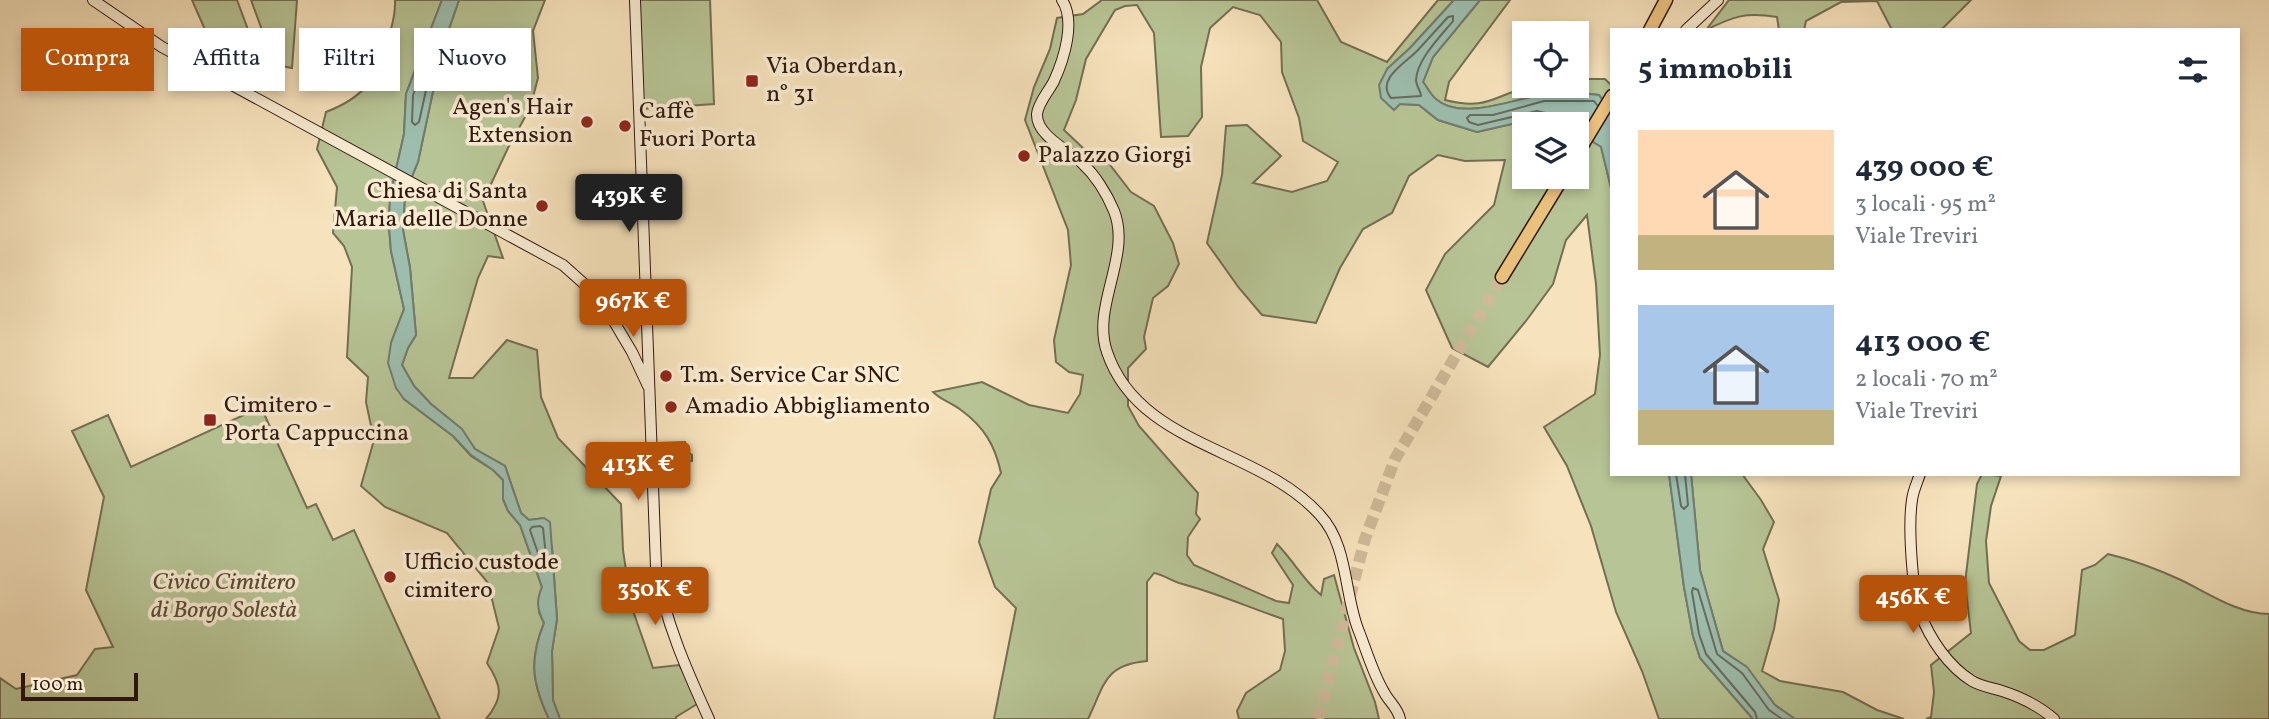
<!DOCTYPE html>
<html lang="it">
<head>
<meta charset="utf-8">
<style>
  :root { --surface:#fff; --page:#f2f2f3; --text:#1f2937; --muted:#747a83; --accent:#b45309 }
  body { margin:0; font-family:Vollkorn,serif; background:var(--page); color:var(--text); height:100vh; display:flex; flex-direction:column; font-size:26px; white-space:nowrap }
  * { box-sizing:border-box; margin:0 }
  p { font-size:23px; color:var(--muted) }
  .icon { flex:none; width:38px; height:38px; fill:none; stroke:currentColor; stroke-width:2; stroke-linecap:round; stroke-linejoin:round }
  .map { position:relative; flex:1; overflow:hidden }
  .sheet { position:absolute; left:1610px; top:28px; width:630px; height:448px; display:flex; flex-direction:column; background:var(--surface); border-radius:0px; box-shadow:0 4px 10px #0003 }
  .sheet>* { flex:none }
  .hud { position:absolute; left:21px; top:28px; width:665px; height:63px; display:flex; gap:14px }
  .controls { position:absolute; left:1512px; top:21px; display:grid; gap:14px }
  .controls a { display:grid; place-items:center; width:77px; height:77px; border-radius:0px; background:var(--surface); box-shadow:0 4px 10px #0003; font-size:35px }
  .scale { position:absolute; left:21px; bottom:18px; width:117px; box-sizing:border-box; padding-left:7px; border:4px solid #31180e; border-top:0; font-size:19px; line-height:24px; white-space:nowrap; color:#31180e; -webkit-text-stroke:5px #f9ecd3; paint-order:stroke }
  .price { position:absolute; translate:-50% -60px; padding:0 16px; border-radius:7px; background:var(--accent); color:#fff; font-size:23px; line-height:46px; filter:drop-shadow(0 2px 4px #0008) }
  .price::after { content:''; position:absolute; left:50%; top:42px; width:21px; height:16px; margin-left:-10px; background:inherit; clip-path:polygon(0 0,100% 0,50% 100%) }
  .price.active { background:#222; color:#fff }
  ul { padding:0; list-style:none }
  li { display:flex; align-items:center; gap:21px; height:175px; padding:0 28px }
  li span { display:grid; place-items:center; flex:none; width:196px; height:140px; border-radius:0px; color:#555 }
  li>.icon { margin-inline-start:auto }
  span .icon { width:84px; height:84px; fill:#fffc; stroke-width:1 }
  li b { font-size:30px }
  h2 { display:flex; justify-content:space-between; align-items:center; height:84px; padding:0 28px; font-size:30px }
  .tag { padding:0 24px; border-radius:0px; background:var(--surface); box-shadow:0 4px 10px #0003; font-size:24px; line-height:63px }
  .tag.active { background:var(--accent); color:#fff }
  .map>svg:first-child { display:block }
  .green { fill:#b7c495; stroke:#746e52; stroke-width:2 }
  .water { fill:#9dbeae; stroke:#727c6e; stroke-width:2 }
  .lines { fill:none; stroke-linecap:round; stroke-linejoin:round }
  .shore { stroke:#676b5e; stroke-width:2 }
  .highway-tunnel { stroke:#cfba99; stroke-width:12; stroke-dasharray:12 6; stroke-linecap:butt }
  .secondary-casing { stroke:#31180e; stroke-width:12 }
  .highway-casing { stroke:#31180e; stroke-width:15 }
  .secondary { stroke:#f9ecd3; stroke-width:10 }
  .highway { stroke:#ebc17e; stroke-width:12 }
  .poi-dot { fill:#8f2418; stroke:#f9ecd3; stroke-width:2.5 }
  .labels { text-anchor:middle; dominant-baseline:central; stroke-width:7; stroke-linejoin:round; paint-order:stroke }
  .poi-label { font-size:24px; fill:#31180e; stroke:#f9ecd3; text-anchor:start }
  .park-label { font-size:24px; font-style:italic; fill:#594c36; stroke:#f9ecd3 }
</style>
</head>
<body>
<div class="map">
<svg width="2269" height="719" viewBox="0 0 2269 719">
  <rect width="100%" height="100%" fill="#f6e2bc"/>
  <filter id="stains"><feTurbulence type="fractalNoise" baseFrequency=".00286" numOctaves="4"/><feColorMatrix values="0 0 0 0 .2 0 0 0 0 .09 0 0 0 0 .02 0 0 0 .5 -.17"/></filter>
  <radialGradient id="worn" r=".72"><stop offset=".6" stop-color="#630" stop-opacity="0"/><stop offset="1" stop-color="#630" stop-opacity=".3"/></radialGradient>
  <path class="green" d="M192 0H237L263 70 213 48Z
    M251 0H297L292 68 276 65 273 60Z
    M395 0H442L406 94 404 134 390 196 389 227 391 251 404 309 391 343 401 393 404 399 453 436 471 456 493 470 503 480V499L508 511 520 525 542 587 539 612 544 623C529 660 532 683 549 719H486C504 697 502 686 487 663L499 628 488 583 447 533 385 507 361 486 374 440 366 402 368 377 347 357 352 267 344 246 333 233 337 187 317 149 326 112C365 97 378 78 389 37 392 25 396 13 395 0Z
    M459 0H545L533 31 538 78 530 108 508 148 483 201 503 258 488 256 478 278 449 378H473L507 340 537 350 541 397 558 438 621 504 623 550 631 605 653 668 679 665 702 701 676 717V719H560L553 700 552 651 557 619 552 547 544 518 529 520 521 513 505 466 475 449 461 429 431 404 414 386 402 365 408 348 416 335 410 268 403 230 405 193 418 162 442 49Z
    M639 0H710L714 104 643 109Z
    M1102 0H1317L1341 42 1387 62 1438 0H1454L1410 48 1387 69 1400 104 1419 105 1438 120 1477 132 1538 118 1558 124H1524V177H1577V132L1601 146 1612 192V474H1669L1684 587 1693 636 1700 658 1753 719H1659L1642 671 1616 612 1591 526 1567 466 1544 427 1595 394 1600 355 1596 284 1587 215 1566 240 1553 284 1526 321 1488 367 1452 348 1426 290 1445 254 1494 205 1505 160 1465 161 1438 155 1409 176 1392 213 1363 229 1340 268 1316 323 1262 315 1239 288 1207 243 1222 175 1226 126 1247 125 1281 156 1253 183 1292 192 1327 181 1338 162 1303 141 1299 118 1282 72 1281 42 1260 15 1233 7 1210 28 1201 67 1202 117 1188 136 1161 137 1154 33 1137 5 1125 6 1115 10 1086 59 1076 100 1064 130 1084 149 1107 161 1131 192 1154 206 1173 243 1179 264 1168 286 1153 298 1144 337 1146 349 1128 368V406L1139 426 1198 493 1196 514 1200 519 1188 537 1187 555 1194 565 1276 601 1289 603 1293 585 1272 553 1277 544C1293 560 1304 581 1321 595L1324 579 1334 575 1354 648 1375 702 1379 719H1239L1237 711 1246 693 1280 670 1285 651 1283 619C1248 607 1214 592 1179 583 1170 580 1164 575 1154 573L1147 582V661C1104 665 1105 684 1088 719H994L1016 608 995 587 979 542 991 489 1001 473C995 445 984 427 961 410 952 403 941 400 933 392L982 382 1029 405 1068 413 1080 394 1083 375 1069 372 1056 362 1054 340 1071 265 1068 230 1025 120 1034 87 1050 49 1057 18 1083 14Z
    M1480 0H1510L1449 82 1445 100C1489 111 1493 95 1532 86 1545 83 1563 86 1577 86V79H1605L1612 86V114L1599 95C1580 93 1559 91 1540 95 1512 100 1460 121 1435 99 1431 95 1427 87 1423 82L1433 57Z
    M1729 0H1971L1941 30H1892L1877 1 1841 2 1806 21 1804 30H1779L1777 17C1746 12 1734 16 1706 30Z
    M316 46 353 47V70L315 68Z
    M261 407 307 508 316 504 333 540 354 530 440 719H0V678L16 689 77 675 95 649 113 647 86 590 104 497 72 431 108 415 131 467Z
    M685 442 686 451 692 455V461L671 460 660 450 659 443Z
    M1691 474H1742L1761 500 1774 522 1763 549 1779 600 1774 629 1762 671 1780 681 1843 692 1877 710 1904 719H1795L1775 705 1746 667 1723 651 1700 570Z
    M1982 474 2001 476 1991 506 1986 541 1989 583 2019 641 2030 650H2044L2075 635 2082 570 2095 565 2108 554C2133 560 2157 569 2181 580 2208 593 2238 614 2269 614V719H1926L1931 717 1934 692 1931 665 1971 633 1965 583 1977 484Z"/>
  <path class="water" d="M442 0H459L442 49 418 162 405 193 403 230 410 268 416 335 408 348 402 365 414 386 431 404 462 429 475 449 505 466 521 513 529 520 544 518 550 522 557 619 552 651 553 700 560 719H549C532 683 529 660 544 623 537 609 536 601 542 587L520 525 508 511 503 499V480L493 470 471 455 453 436 404 399 396 388 388 363 391 343 404 309 391 251 389 227 390 196 404 134 406 94Z
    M1454 0H1480L1433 57 1423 82C1427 87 1431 95 1436 99 1460 121 1512 100 1540 95 1559 91 1580 93 1599 95L1612 114V192L1601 147 1577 132V124H1558L1538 118 1477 132 1438 120 1419 105 1400 104 1394 110 1381 98 1379 85 1387 69 1410 48Z
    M1669 474H1691L1700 570 1723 651 1747 667 1775 705 1795 719H1753L1700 658 1693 636 1684 587Z"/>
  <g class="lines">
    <path class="shore" d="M1453 16V21C1441 36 1417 59 1416 80 1416 86 1421 91 1421 96L1391 98C1375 79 1407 62 1418 50 1428 39 1438 28 1448 17Z
      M428 68 430 72 419 122 415 125 412 122 413 95 423 69Z
      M1558 124 1554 115 1537 111 1478 125 1469 122 1467 118 1470 115H1493L1544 101H1594L1597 105
      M1676 474 1681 506 1684 509 1688 505 1685 474
      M540 526 543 528 546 556 542 558 539 556 530 530 532 527Z
      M1757 719 1755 712 1706 654 1699 634 1692 592 1693 588 1698 590 1717 654 1742 673 1769 710 1782 719"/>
    <path class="highway-tunnel" d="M1318 719 1365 539 1395 459 1502 277"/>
    <defs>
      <path id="secondary" d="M93 0 162 47 563 265 600 298 632 352 648 386
        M635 0 656 567C664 619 687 671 709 719
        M1062 0C1076 21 1064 59 1054 81 1049 91 1038 103 1037 114 1036 135 1068 150 1082 163 1095 175 1107 194 1114 211 1132 256 1091 306 1107 352 1139 447 1259 447 1320 515 1348 545 1344 592 1358 629 1366 649 1373 674 1384 692 1389 702 1398 708 1400 719
        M1686 30 1718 0
        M600 298C620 305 633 303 647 287
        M1920 474C1917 483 1913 491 1912 500 1908 526 1912 589 1920 613 1930 639 1948 666 1972 681 1980 686 1992 688 2002 691 2021 697 2039 706 2054 719"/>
      <path id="highway" d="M1650 30 1666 0
        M1577 154 1612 96
        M1502 277 1563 177"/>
    </defs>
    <use href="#secondary" class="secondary-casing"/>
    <use href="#highway" class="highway-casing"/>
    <use href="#secondary" class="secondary"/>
    <use href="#highway" class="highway"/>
  </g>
  <g class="poi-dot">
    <rect x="745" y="74" width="14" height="14" rx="3.5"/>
    <circle cx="587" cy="122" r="7"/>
    <circle cx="625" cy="126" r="7"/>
    <circle cx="1024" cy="156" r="7"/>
    <circle cx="542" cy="206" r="7"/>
    <circle cx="666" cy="376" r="7"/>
    <circle cx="671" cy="407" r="7"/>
    <rect x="203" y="413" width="14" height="14" rx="3.5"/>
    <circle cx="390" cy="577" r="7"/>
  </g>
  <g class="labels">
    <g class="poi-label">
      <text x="766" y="67">Via Oberdan,<tspan x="766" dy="28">n° 31</tspan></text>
      <text x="573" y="108" text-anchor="end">Agen's Hair<tspan x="573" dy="28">Extension</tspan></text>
      <text x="639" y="112">Caffè<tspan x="639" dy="28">Fuori Porta</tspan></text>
      <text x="1038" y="156">Palazzo Giorgi</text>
      <text x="528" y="192" text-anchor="end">Chiesa di Santa<tspan x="528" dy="28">Maria delle Donne</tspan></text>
      <text x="680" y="376">T.m. Service Car SNC</text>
      <text x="224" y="406">Cimitero -<tspan x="224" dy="28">Porta Cappuccina</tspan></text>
      <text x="685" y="407">Amadio Abbigliamento</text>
      <text x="404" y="563">Ufficio custode<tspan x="404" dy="28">cimitero</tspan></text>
    </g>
    <g class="park-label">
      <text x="224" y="583">Civico Cimitero<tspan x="224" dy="28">di Borgo Solestà</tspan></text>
    </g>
  </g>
  <rect width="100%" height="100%" filter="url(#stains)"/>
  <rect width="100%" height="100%" fill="url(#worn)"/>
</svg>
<div class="controls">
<a><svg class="icon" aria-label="locate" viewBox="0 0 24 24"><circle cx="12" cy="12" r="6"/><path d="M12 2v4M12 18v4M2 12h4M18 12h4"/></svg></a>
<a><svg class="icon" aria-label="layers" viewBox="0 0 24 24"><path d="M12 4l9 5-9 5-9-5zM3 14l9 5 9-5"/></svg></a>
</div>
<div class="scale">100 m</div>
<b class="price active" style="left:629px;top:234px">439K €</b>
<b class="price" style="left:633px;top:339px">967K €</b>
<b class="price" style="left:638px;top:502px">413K €</b>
<b class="price" style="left:655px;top:627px">350K €</b>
<b class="price" style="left:1913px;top:635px">456K €</b>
<div class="hud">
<a class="tag active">Compra</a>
<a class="tag">Affitta</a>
<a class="tag">Filtri</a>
<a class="tag">Nuovo</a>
</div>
<section class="sheet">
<h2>5 immobili<svg class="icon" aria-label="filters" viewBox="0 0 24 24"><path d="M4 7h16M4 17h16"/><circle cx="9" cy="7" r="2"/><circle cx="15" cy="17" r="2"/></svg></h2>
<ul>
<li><span style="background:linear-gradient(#ffd9b3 75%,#c2b280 0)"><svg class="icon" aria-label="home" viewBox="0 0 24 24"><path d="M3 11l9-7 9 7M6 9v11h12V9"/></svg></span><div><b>439 000 €</b><p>3 locali · 95 m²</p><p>Viale Treviri</p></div></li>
<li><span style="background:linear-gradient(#a9c7e8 75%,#c2b280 0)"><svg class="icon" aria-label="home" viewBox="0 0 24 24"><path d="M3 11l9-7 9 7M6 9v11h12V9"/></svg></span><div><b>413 000 €</b><p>2 locali · 70 m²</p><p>Viale Treviri</p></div></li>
</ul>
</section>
</div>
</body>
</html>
